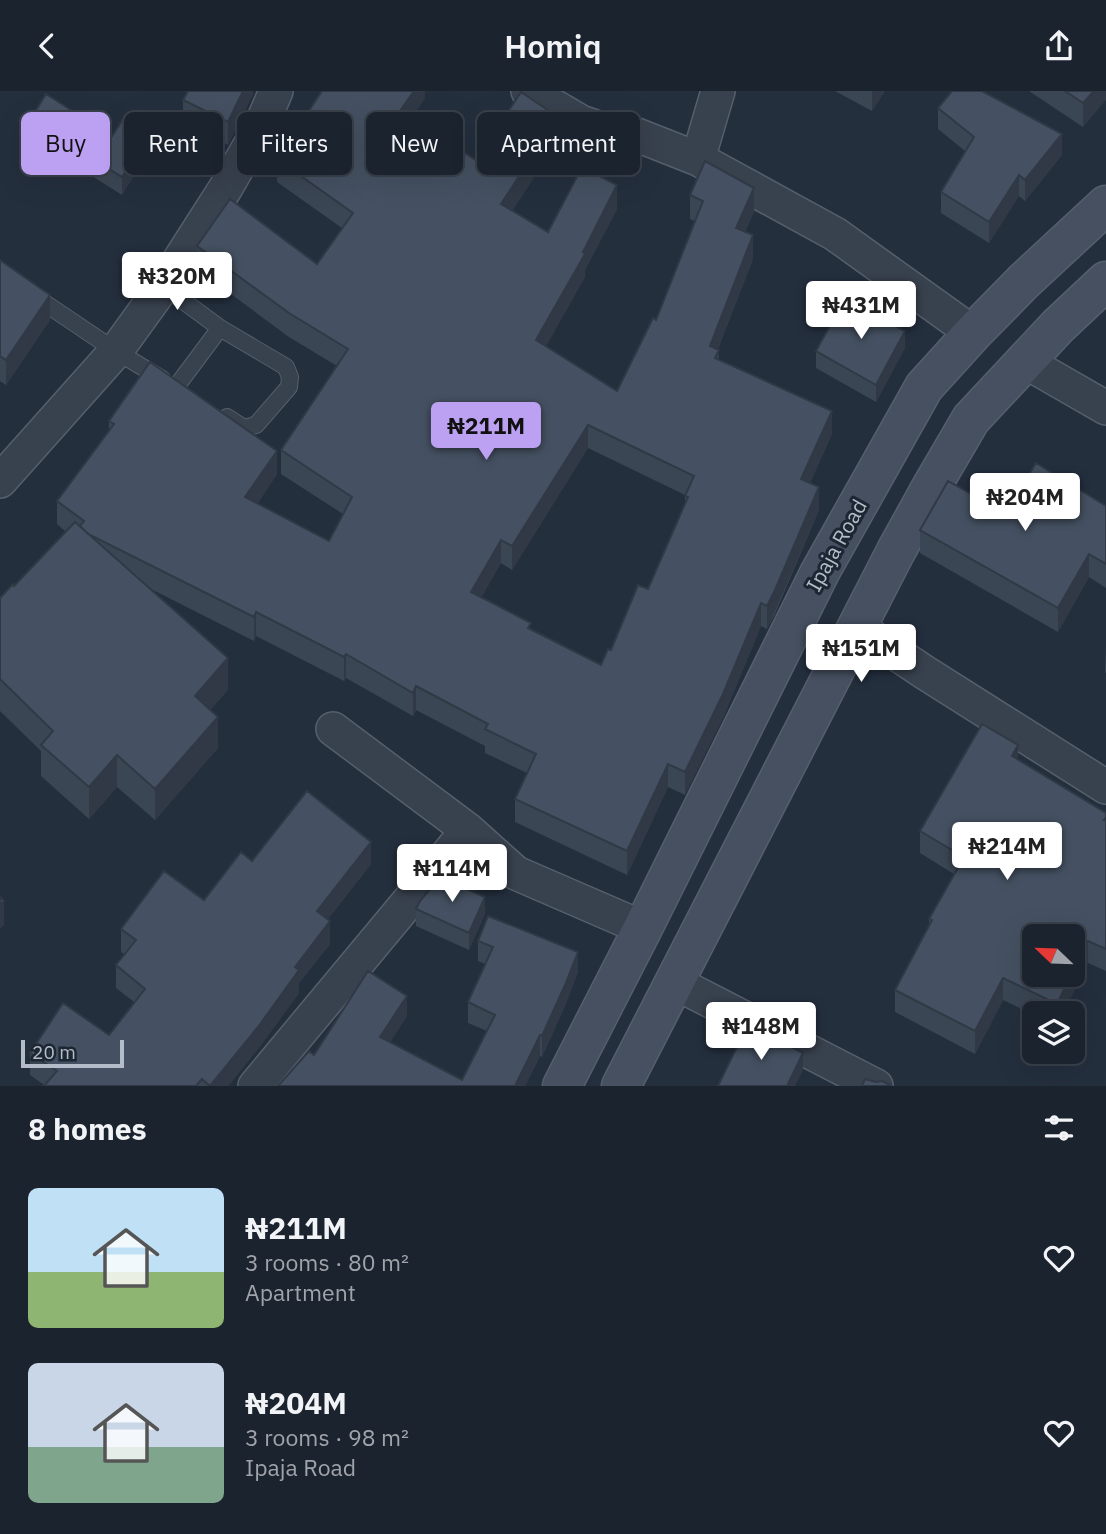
<!DOCTYPE html>
<html lang="en">
<head>
<meta charset="utf-8">
<style>
  :root { --surface:#1b232e; --page:#282f3a; --text:#f1f3f6; --muted:#a0a4aa; --line:#39404a; --accent:#bca0f2 }
  body { margin:0; font-family:"IBM Plex Sans",sans-serif; background:var(--page); color:var(--text); height:100vh; display:flex; flex-direction:column; font-size:26px; white-space:nowrap }
  * { box-sizing:border-box; margin:0 }
  p { font-size:23px; color:var(--muted) }
  .icon { flex:none; width:38px; height:38px; fill:none; stroke:currentColor; stroke-width:2; stroke-linecap:round; stroke-linejoin:round }
  .map { position:relative; height:995px; overflow:hidden }
  .sheet { display:flex; flex-direction:column; background:var(--surface); flex:1 }
  .sheet>* { flex:none }
  .top-card { position:absolute; left:21px; top:21px; width:700px; height:63px; display:flex; gap:14px }
  .needle { width:46px; rotate:293deg }
  .tools { position:absolute; left:1022px; top:833px; display:grid; gap:14px }
  .tools a { display:grid; place-items:center; width:63px; height:63px; border-radius:10px; background:var(--surface); box-shadow:0 7px 28px #0002,0 0 0 2px var(--line); font-size:35px }
  .scale { position:absolute; left:21px; bottom:18px; width:103px; box-sizing:border-box; padding-left:7px; border:4px solid #b4bcc9; border-top:0; font-size:19px; line-height:24px; white-space:nowrap; color:#b4bcc9; -webkit-text-stroke:5px #1d2633; paint-order:stroke }
  .price { position:absolute; translate:-50% -60px; padding:0 16px; border-radius:7px; background:#fff; color:#222; font-size:23px; line-height:46px; filter:drop-shadow(0 2px 4px #0008) }
  .price::after { content:''; position:absolute; left:50%; top:42px; width:21px; height:16px; margin-left:-10px; background:inherit; clip-path:polygon(0 0,100% 0,50% 100%) }
  .price.selected { background:var(--accent); color:#111 }
  ul { padding:0; list-style:none }
  li { display:flex; align-items:center; gap:21px; height:175px; padding:0 28px }
  li span { display:grid; place-items:center; flex:none; width:196px; height:140px; border-radius:10px; color:#555 }
  li>.icon { margin-inline-start:auto }
  span .icon { width:84px; height:84px; fill:#fffc; stroke-width:1 }
  li b { font-size:30px }
  h2 { display:flex; justify-content:space-between; align-items:center; height:84px; padding:0 28px; font-size:30px }
  .tag { padding:0 24px; border-radius:10px; background:var(--surface); box-shadow:0 7px 28px #0002,0 0 0 2px var(--line); font-size:24px; line-height:63px }
  .tag.selected { background:var(--accent); color:#111 }
  header { display:flex; justify-content:space-between; align-items:center; height:91px; padding:0 28px; background:var(--surface); font-size:32px; font-weight:600 }
  .map>svg:first-child { display:block }
  .lines { fill:none; stroke-linecap:round; stroke-linejoin:round }
  .service-casing { stroke:#565f6c; stroke-width:18 }
  .minor-casing { stroke:#565f6c; stroke-width:36 }
  .secondary-casing { stroke:#565f6c; stroke-width:41 }
  .service { stroke:#38414e; stroke-width:16 }
  .minor { stroke:#38414e; stroke-width:33 }
  .secondary { stroke:#465061; stroke-width:38 }
  .wall { fill:#3b4654; fill-rule:evenodd }
  .shaded-wall { fill:#303945 }
  .building { fill:#455162; stroke:#303945; stroke-width:2; fill-rule:evenodd }
  .labels { text-anchor:middle; dominant-baseline:central; stroke-width:6; stroke-linejoin:round; paint-order:stroke }
  .street-label { font-size:21px; fill:#b4bcc9; stroke:#1d2633 }
</style>
</head>
<body>
<header><svg class="icon" aria-label="back" viewBox="0 0 24 24"><path d="M15 5l-7 7 7 7"/></svg>Homiq<svg class="icon" aria-label="share" viewBox="0 0 24 24"><path d="M12 15V3M7 8l5-5 5 5M5 13v7h14v-7"/></svg></header>
<div class="map">
<svg width="1106" height="995" viewBox="0 0 1106 995">
  <rect width="100%" height="100%" fill="#242f3e"/>
  <g class="lines">
    <defs>
      <path id="service" d="M0 182 116 260 162 288
        M163 195 220 237 286 276 290 286 289 296 256 334 244 337 227 326
        M176 296 220 237"/>
      <path id="minor" d="M528 0 581 31 610 41 637 44 698 68 835 143 973 242
        M698 68 718 0
        M1026 271 1106 317
        M0 390 116 260 163 195 225 98 260 37 276 0
        M857 536 924 581 1106 696
        M333 638 468 739 516 782 643 837
        M674 891 876 995
        M255 995 468 739"/>
      <path id="secondary" d="M562 995 643 837 820 481 924 296 973 242 1023 191 1106 114
        M621 995 896 460 933 393 971 328 1058 235 1106 190"/>
    </defs>
    <use href="#service" class="service-casing"/>
    <use href="#minor" class="minor-casing"/>
    <use href="#secondary" class="secondary-casing"/>
    <use href="#service" class="service"/>
    <use href="#minor" class="minor"/>
    <use href="#secondary" class="secondary"/>
  </g>
  <path class="wall" d="M253 0V3L228 54 183 32V9Z
    M425 0V7L411 27 476 69 558 50 512 120 548 141 617 118 585 179V186L546 255 617 300 656 229 695 130 690 128V104L754 120 745 141 753 168 718 258 719 269 832 343 810 392 819 419 775 523 767 538 761 535 723 627 685 704 668 696 627 784 515 731V708L527 682 485 662V655L416 619 413 625 346 587 344 590 256 545 254 550 149 497 228 599 210 619 218 657 155 729 117 696 89 728 41 685V660L0 620V507L14 495 66 441 57 433V410L109 340V330L277 383 257 413 329 450 343 423 281 383V359L337 275 289 246 197 178V155L317 173 342 137 277 91V68ZM588 357 685 404V413L648 498 611 559 601 574 531 539 481 506 501 472 512 479Z
    M835 0H885L872 20Z
    M1029 0H1106L1083 36Z
    M938 17 1062 64 1025 110 1019 105 989 152 941 122V101L965 60 938 38Z
    M30 29 112 45 148 61 122 104 30 46Z
    M0 169 50 229 6 294 0 290Z
    M905 257 876 311 816 277V260Z
    M1106 415V497L1089 486 1058 541 920 462V439L1005 422Z
    M1106 556V582L1105 581Z
    M1018 669 1106 722V880L1088 872 1063 922H1034V924L1003 909 975 963 895 921V899L929 834V828L954 783 920 762V740Z
    M252 770 371 773 328 828 330 853 299 892V902L258 958 228 995H44V994L30 984V962L109 944 134 911 116 897V874L124 863 121 861V838L204 809Z
    M416 818 485 823 469 859 416 835Z
    M478 850 578 881 565 915 542 966 540 965 525 995H278L314 964 407 925 390 951 462 989 487 940 468 932V911L485 873 478 870Z"/>
  <path class="shaded-wall" d="M243 0H253V3L228 54V31Z
    M414 0H425V7L400 44V20Z
    M872 0H885L872 20Z
    M1094 0H1106V9L1083 36V12Z
    M558 26V50L501 137V113Z
    M1062 43V64L1025 110V89Z
    M148 44V61L122 104V86Z
    M1019 84V105L989 152V131Z
    M617 94V118L585 179V186L536 273V249Z
    M754 97V120L736 161V137Z
    M753 144V168L710 278V255Z
    M50 204V229L6 294V269Z
    M905 240V257L876 311V294Z
    M832 320V343L801 412V388Z
    M588 334V357L512 479V455Z
    M277 360V383L245 430V406Z
    M819 396V419L767 538V515Z
    M501 449V472L471 525V501Z
    M1089 463V486L1058 541V517Z
    M761 512V535L723 627 685 704V681Z
    M256 521V545L254 550V526Z
    M346 563V587L344 590V566Z
    M228 567V599L195 636V605Z
    M416 595V619L413 625V602Z
    M218 626V657L155 729V698Z
    M1018 654V676L1012 665Z
    M117 664V696L89 728V696Z
    M668 673V696L627 784V760Z
    M371 751V773L317 842V820Z
    M485 806V823L469 859V842Z
    M4 810V834L0 838V814Z
    M330 830V853L299 892V902L258 958 228 995H210L295 876Z
    M1088 850V872L1063 922H1057V913L1071 884H1073V881Z
    M578 861V881L565 915 542 966V945Z
    M1003 887V909L975 963V940Z
    M407 905V925L380 967V946Z
    M540 944V965L525 995H515Z
    M803 962V979L795 995H787Z"/>
  <path class="building" d="M188 0H243L228 31 183 9Z
    M322 0H414L400 20 476 69 521 1 558 26 501 113 548 141 582 76 617 94 583 161 585 163 536 249 617 300 653 227 656 229 703 110 690 104 705 70 754 97 736 137 753 144 710 255 719 259 715 267 832 320 801 388 819 396 775 499 767 515 761 512 723 603 685 681 668 673 627 760 515 708 536 663 485 638 488 633 416 595 413 602 346 563 344 566 256 521 254 526 88 443 80 435 84 430 57 410 114 333 109 330 150 271 277 360 245 406 329 450 352 406 281 359 348 258 289 222 197 155 230 108 317 173 353 122 277 68ZM588 334 694 385 685 405 688 406 648 498 638 494 611 559 608 558 601 574 528 537 531 532 471 501 501 449 512 455Z
    M952 0H982L1062 43 1025 89 1019 84 989 131 941 101 974 46 938 17Z
    M1065 0H1094L1083 12Z
    M46 3 112 45 123 28 148 44 122 86 30 29Z
    M0 169 50 204 6 269 0 265Z
    M845 207 905 240 876 294 816 260Z
    M1036 372 1106 415V473L1089 463 1058 517 920 439 948 390 1005 422Z
    M75 431 228 567 195 605 218 626 155 698 117 664 89 696 41 654 53 640 0 588V507L13 493 14 495Z
    M982 633 1018 654 1012 665 1106 722V726L1104 729H1106V858L1088 850 1073 881V845H1034V884H1071L1057 913 1003 887 975 940 895 899 932 829 929 828 964 766 920 740Z
    M307 700 371 751 317 820 330 830 295 876 299 879 258 936 210 995 202 988 196 995H44L57 980 30 962 63 912 109 944 145 898 116 874 136 849 121 838 164 780 204 809 241 761 252 770Z
    M440 786 485 806 469 842 416 818 420 810Z
    M0 806 4 810 0 814Z
    M488 825 578 861 565 894 542 945 540 944 515 995H278L309 960 314 964 368 880 407 905 380 946 462 989 495 924 468 911 493 856 478 850Z
    M748 933 803 962 787 995H718Z
    M865 988 876 991 882 990 892 995H862Z"/>
  <g class="labels">
    <g class="street-label">
      <text transform="translate(836 454) rotate(-61)">Ipaja Road</text>
    </g>
  </g>
</svg>
<div class="tools">
<a><svg class="needle" viewBox="-14 -14 28 28"><path d="M0-13l5 13h-10z" fill="#e53935"/><path d="M0 13l5-13h-10z" fill="#a0a4aa"/></svg></a>
<a><svg class="icon" aria-label="layers" viewBox="0 0 24 24"><path d="M12 4l9 5-9 5-9-5zM3 14l9 5 9-5"/></svg></a>
</div>
<div class="scale">20 m</div>
<b class="price" style="left:177px;top:221px">₦320M</b>
<b class="price" style="left:861px;top:250px">₦431M</b>
<b class="price selected" style="left:486px;top:371px">₦211M</b>
<b class="price" style="left:1025px;top:442px">₦204M</b>
<b class="price" style="left:861px;top:593px">₦151M</b>
<b class="price" style="left:1007px;top:791px">₦214M</b>
<b class="price" style="left:452px;top:813px">₦114M</b>
<b class="price" style="left:761px;top:971px">₦148M</b>
<div class="top-card">
<a class="tag selected">Buy</a>
<a class="tag">Rent</a>
<a class="tag">Filters</a>
<a class="tag">New</a>
<a class="tag">Apartment</a>
</div>
</div>
<section class="sheet">
<h2>8 homes<svg class="icon" aria-label="filters" viewBox="0 0 24 24"><path d="M4 7h16M4 17h16"/><circle cx="9" cy="7" r="2"/><circle cx="15" cy="17" r="2"/></svg></h2>
<ul>
<li><span style="background:linear-gradient(#bfe0f5 60%,#8fb573 0)"><svg class="icon" aria-label="home" viewBox="0 0 24 24"><path d="M3 11l9-7 9 7M6 9v11h12V9"/></svg></span><div><b>₦211M</b><p>3 rooms · 80 m²</p><p>Apartment</p></div><svg class="icon" aria-label="heart" viewBox="0 0 24 24"><path d="M12 20l-8-8c-3-5 5-10 8-4 3-6 11-1 8 4z"/></svg></li>
<li><span style="background:linear-gradient(#c9d6e8 60%,#7fa58c 0)"><svg class="icon" aria-label="home" viewBox="0 0 24 24"><path d="M3 11l9-7 9 7M6 9v11h12V9"/></svg></span><div><b>₦204M</b><p>3 rooms · 98 m²</p><p>Ipaja Road</p></div><svg class="icon" aria-label="heart" viewBox="0 0 24 24"><path d="M12 20l-8-8c-3-5 5-10 8-4 3-6 11-1 8 4z"/></svg></li>
</ul>
</section>
</body>
</html>
